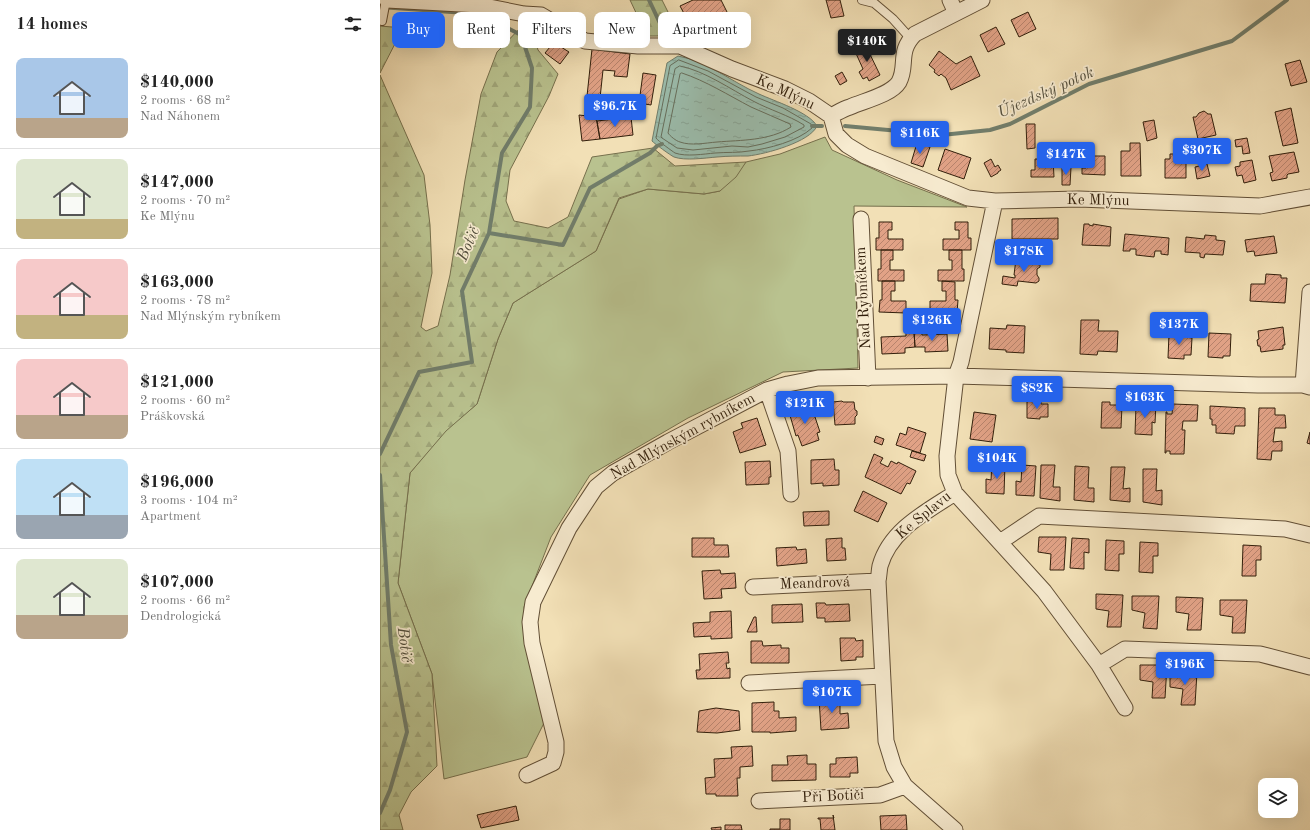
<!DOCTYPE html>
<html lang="en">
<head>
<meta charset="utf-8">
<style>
  :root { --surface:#fff; --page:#f2f2f2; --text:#222; --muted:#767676; --line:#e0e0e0; --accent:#2563eb }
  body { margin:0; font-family:"Old Standard TT",serif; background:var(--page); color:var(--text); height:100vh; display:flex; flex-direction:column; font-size:15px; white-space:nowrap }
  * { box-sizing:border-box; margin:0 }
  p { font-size:13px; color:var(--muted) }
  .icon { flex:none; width:22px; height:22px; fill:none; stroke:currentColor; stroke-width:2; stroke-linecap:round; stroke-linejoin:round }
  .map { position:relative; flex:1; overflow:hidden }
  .sheet { display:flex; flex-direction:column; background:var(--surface); width:380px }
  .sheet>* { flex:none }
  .guide { position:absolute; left:12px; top:12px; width:380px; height:36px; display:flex; gap:8px }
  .controls { position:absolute; left:878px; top:778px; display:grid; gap:8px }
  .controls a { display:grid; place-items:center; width:40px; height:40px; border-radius:8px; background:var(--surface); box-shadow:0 4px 16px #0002; font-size:20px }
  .price { position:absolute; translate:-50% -34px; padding:0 9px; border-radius:4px; background:var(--accent); color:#fff; font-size:13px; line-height:26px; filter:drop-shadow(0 1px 2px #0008) }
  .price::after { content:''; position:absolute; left:50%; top:24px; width:12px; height:9px; margin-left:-6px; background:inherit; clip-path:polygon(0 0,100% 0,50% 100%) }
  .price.current { background:#222; color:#fff }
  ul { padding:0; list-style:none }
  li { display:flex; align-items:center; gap:12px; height:100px; padding:0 16px }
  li+li { border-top:1px solid var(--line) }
  li span { display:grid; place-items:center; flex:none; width:112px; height:80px; border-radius:8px; color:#555 }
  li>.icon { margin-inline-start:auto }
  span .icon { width:48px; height:48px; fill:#fffc; stroke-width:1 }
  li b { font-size:17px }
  h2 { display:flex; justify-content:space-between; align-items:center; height:48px; padding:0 16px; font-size:17px }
  .tag { padding:0 14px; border-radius:8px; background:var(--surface); box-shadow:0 4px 16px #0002; font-size:14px; line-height:36px }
  .tag.current { background:var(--accent); color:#fff }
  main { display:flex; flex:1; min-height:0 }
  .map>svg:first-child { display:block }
  .grass { fill:#b9c28f; stroke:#76704d }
  .forest { fill:url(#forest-firs); stroke:#76704d }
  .water { fill:url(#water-ripples); stroke:#717e6c }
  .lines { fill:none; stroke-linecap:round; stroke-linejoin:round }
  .shore { stroke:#666e5c; stroke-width:1 }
  .stream { stroke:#717e6c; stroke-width:4 }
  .building { fill:url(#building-hatch); stroke:#321f0b }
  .lane-casing { stroke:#624f36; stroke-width:10 }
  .street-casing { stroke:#624f36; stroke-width:17 }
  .lane { stroke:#f7ebd0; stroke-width:8 }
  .street { stroke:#f7ebd0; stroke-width:15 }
  .labels { text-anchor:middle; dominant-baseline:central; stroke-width:3.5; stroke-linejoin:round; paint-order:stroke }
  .street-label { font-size:15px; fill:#321f0b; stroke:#f7ebd0 }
  .water-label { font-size:16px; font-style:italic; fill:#524e3c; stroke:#f7ebd0 }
</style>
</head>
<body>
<main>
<section class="sheet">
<h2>14 homes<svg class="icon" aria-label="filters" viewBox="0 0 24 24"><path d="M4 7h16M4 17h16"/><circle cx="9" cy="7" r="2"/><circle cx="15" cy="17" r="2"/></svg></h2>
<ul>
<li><span style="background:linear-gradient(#a9c7e8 75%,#b9a48a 0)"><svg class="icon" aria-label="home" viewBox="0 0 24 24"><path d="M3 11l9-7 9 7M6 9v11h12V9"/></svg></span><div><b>$140,000</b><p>2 rooms · 68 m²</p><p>Nad Náhonem</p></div></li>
<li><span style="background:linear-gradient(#dfe7d0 75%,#c2b280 0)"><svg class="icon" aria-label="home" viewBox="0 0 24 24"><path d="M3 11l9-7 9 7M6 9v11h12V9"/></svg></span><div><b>$147,000</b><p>2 rooms · 70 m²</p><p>Ke Mlýnu</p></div></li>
<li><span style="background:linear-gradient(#f6c9c9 70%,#c2b280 0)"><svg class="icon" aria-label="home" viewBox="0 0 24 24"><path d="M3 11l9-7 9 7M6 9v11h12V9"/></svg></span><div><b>$163,000</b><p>2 rooms · 78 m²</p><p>Nad Mlýnským rybníkem</p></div></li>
<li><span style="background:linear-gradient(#f6c9c9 70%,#b9a48a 0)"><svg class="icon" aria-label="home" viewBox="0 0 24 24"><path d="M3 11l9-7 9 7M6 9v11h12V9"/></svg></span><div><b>$121,000</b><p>2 rooms · 60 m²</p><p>Práškovská</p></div></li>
<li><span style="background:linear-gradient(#bfe0f5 70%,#9aa5b1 0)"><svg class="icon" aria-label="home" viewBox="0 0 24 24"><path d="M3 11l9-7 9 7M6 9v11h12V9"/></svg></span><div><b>$196,000</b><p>3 rooms · 104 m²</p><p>Apartment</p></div></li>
<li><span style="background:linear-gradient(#dfe7d0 70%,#b9a48a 0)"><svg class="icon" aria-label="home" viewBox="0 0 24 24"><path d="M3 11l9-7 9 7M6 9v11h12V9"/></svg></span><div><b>$107,000</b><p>2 rooms · 66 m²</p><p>Dendrologická</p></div></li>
</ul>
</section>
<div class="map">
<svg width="930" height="830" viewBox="0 0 930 830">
  <defs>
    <pattern id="forest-firs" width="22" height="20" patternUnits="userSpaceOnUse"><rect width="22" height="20" fill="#b9c28f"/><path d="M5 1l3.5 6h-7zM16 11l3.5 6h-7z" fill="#a0a67a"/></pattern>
    <pattern id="water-ripples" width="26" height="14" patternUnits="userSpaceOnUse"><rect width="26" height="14" fill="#9bbdad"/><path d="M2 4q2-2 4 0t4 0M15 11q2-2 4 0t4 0" fill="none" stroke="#86a294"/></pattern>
    <pattern id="building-hatch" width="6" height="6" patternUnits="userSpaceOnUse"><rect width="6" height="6" fill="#e1a286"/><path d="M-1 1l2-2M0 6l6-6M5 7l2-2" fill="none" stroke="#b7836c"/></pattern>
  </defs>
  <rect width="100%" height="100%" fill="#f2e0b6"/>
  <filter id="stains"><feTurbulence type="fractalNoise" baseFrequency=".005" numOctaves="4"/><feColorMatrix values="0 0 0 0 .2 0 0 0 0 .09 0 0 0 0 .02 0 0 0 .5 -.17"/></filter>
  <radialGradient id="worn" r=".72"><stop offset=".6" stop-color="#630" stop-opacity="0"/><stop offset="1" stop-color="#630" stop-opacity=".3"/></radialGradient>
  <path class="grass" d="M445 137 452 150 517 180 587 207 474 206 478 368 403 372 308 418 210 475 171 537 144 607 148 654 165 721 147 757 64 779 52 674 18 583 30 473 65 431 97 404 118 339 133 303 216 251 239 199 268 189 324 194 340 191 366 162 400 154Z"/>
  <path class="forest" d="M250 0H282L300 36H267Z
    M146 22 151 25 158 50 178 74 169 96 130 170 126 201 134 221 168 228 188 217 212 157 273 148 295 166 366 162 356 177 340 191 324 194 268 189 239 198 216 251 133 303 118 339 97 404 66 431 30 473 18 583 52 674 57 766 31 792 19 815 23 830H0V75L44 175 50 225 52 273 41 327 46 331 58 326 70 275 85 180 101 94 117 52Z
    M0 26 12 27 21 32 0 73Z"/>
  <path class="water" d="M298 56C327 61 352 82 379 94 394 101 429 112 437 126 430 142 386 154 368 156 358 156 348 156 337 157 325 158 305 161 294 157 290 155 275 144 272 141L287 63Z"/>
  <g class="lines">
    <path class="shore" d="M299 60 328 71 376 97 403 108 431 124 432 128C418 141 388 149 369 151 358 153 347 152 335 153 324 154 306 157 295 153 292 151 278 141 276 138L290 66Z
      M300 66C325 71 350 89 373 101 390 110 408 115 424 125V127L405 137 382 144 368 147 352 146 313 150 297 148 282 138 281 137 295 69Z
      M302 73C326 81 348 95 371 107 384 113 397 118 410 124L411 127C389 141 361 140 337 142 325 143 311 146 300 142 296 141 290 136 288 133L300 74Z"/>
    <path class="stream" d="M269 0 285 34
      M0 7 100 14 141 35 152 68 150 107 122 153 109 233 82 291 92 362 39 372 0 454
      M432 126H442
      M465 126 562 135 610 130 630 124 709 84 852 41 907 0
      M109 233 183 245 210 188 270 153 277 146 282 144
      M0 475 11 645 27 732 10 790 0 813"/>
  </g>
  <path class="building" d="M313 0H341L355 28 340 34 337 26H338L330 14 325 16 326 18 313 25 310 20 308 21 300 6Z
    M446 0H460L464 16 451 18Z
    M648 12 656 29 639 37 631 20Z
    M168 24 180 32 173 42 189 52 180 64 165 53 170 47 159 39Z
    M616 27 625 44 608 52 600 35Z
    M485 44 500 75 489 81 487 77 483 79 479 72 483 69 474 49Z
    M212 49 250 54 247 77 234 76 235 71 223 70 218 117 205 115Z
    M559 51 576 64 591 56 600 76 571 90 566 78 561 74 559 76 554 72 555 70 549 65Z
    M920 60 927 82 911 86 905 64Z
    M462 72 467 81 460 85 455 76Z
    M263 73 276 75 271 105 259 103Z
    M911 108 918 143 903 146 895 112Z
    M824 111 828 114H831L836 135 818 139 813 117H816L819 113Z
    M199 115 216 117 220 139 202 141Z
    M251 117 253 135 220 139 217 121Z
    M774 120 777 138 767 141 763 122Z
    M646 124H655V148L647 149Z
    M867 138 870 153 863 154 862 146 856 147 855 140Z
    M537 143 550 147 543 167 531 163Z
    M750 143H760L761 176H741V151H750Z
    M565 149 591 158 584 179 558 170Z
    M806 149V178H785V159H790V154H797V150Z
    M914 152 919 172 908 174 907 175V178L892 181 890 173 893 172 889 156Z
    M706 156H725V175L702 174V168H706Z
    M611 159 615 167 618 165 621 170 618 172V173L611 177 604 163Z
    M655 159H673L674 177H651V170H655Z
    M872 160 876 180 864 183 862 175 857 176 855 167 860 166V162Z
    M827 164 830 176 817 179 815 167Z
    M682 166 691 167 690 185H682Z
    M678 218V239H632V219Z
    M499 222H512V230H508V239H523V250H496V238H499Z
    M575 222H588V238H591V250H563V239H579V230H575Z
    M704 224H709V225L713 226V224L731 227 730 246 702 245Z
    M745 234 789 238 788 255 781 254V251H775L774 257 756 255V249H750V251H743Z
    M825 235 836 236V240L845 241 843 255 825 254 824 258 820 257V253L805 252 806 237 824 239Z
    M894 236 897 253 875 256 874 251 867 252 865 240Z
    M501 250H513V260H510V270H524V281H498V269H501Z
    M569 250H582V269H584V281H558V270H572V260H569Z
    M636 259 658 261 660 264V267L657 269V275L659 278V281L656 283 638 281 637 286 622 284 623 276 635 278V275H634Z
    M886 274 901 275V278H907L905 303 870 301 871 284H885Z
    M502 281H515V291H511V301H526V313L499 312 500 300H502Z
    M562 281 575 282V300H578L577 313H550V301H566V291H562Z
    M701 320H719L718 331H738L737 352 718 351 717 355 700 354Z
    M627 325 645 326 644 353 626 352V350L609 349 610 328 626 329Z
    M903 327 905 345H903V349L881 352 880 346H878L877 340 879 339 878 331Z
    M526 332H534L535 347 525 348V353L502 354 501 337 526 336Z
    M534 332H542V335L567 334 568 351 545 352V347H535Z
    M829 333 851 334 850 356H843V358L828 357Z
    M789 334H805V337L812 338 811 355H804V359L788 358Z
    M654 399H661V404H668V417H660V419L647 418V401L654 402Z
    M462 401 463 402H474L475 410 477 411V415L475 417V424L455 425 453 402Z
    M722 402H730V405H742L741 428H721Z
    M767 402 776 403 775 423 772 422V435L755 434 756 405H766Z
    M793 404 818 405 817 421H803L802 430H805L804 454H790V451H786V453H785L786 412H787V414H792Z
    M431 405 440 432 437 433 439 440 422 446 418 435 416 436 409 412Z
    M830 406 865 408V426H855L854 434 836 433V425H832V419H830Z
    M879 408H895V415H905L906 428H895L893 442 902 441V451H892L891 460 877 459Z
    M594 412 616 415 612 442 590 439Z
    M377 418 386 445 360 453 353 432 363 428 361 423Z
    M528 427 546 433 540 453 516 445 520 433 526 435Z
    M930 432V444L927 443Z
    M496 436 504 439 502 445 494 442Z
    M532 451 546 455 544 461 530 457Z
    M494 454 503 458 500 463 508 467 511 461 517 464 518 462 536 471 530 484 527 483 521 494 485 477Z
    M454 459 455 470H459V485L443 486V483L431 484V460Z
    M390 461 391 477H389V484L366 485 365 462Z
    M612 463 625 464 624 494 606 493V479L611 480Z
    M642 465 656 466 654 496 636 495V481L641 482Z
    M661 465H675L673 487H680V501L660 498Z
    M695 466 709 467 708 488H714V502L694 500Z
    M731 467H745L743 489 750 488V502L730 500Z
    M763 469H777L776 491 782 490V505L763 502Z
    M483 491 507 503 498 522 474 511Z
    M449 511V525L424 526 423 512Z
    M659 537H686L684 570H670L671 554 658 552Z
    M312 538H334V545H348L349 557H312Z
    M462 538V548H465L466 560 447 561 446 539Z
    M692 538 709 539V553L704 552V569L690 568Z
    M726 540 744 541V554H739V571L725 570Z
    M760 542 778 543V556H773V573L759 572Z
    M863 545 881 546V560H876V576H862Z
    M416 547 417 550 426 549 427 563 397 566 396 548Z
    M340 570 341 574 355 573 356 588 341 589 342 598 324 599 322 571Z
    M716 594 743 595 741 627H727L729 611 716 609Z
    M752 596H779L777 629 763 628 765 613 752 610Z
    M796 597 823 598 821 630H807L809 614 796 612Z
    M840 600H867L865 633H852L853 617 840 615Z
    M436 603H445L446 605 469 604 470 621 445 622V618H437Z
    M422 604 423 622 392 623V605Z
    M351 611 352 638 331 639V636L314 637 313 623 330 622V612Z
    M374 617H376L377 632H367Z
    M460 638H475L476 641 483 640V657H476V660L461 661Z
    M371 641H382L383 646 401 645V648H409V663H371Z
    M348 652 349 663H346L347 669 350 668V678L317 679 316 670H320L319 654Z
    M760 665H787L785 698H772L773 682 760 680Z
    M790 672H817L815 705H801L803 689 790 687Z
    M460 697V714L468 713 469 728 441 730 439 698Z
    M394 702V711H399V718L416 717V731L390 733V732H372V703Z
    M336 708 359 711 360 730 337 733 317 732 319 711Z
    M372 746 373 766 360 767V778H357L358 796H336V794H326L325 778 335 777 334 759 352 758 351 747Z
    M427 755V764H436V780L392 781V765H408L407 756Z
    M477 757 478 773H470V777H450V764H456V758Z
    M136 806 139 820 101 828 97 815Z
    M453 815 455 830H441L440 819H438V818H454Z
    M526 815 527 830H501L500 816Z
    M400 819H410V830H390V829H400Z
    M345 825H361L362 830H345Z
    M341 827V830H332L331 828Z"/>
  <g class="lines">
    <defs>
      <path id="lane" d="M482 0 494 3 513 19 531 39
        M2 21 6 0"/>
      <path id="street" d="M7 0 99 5 144 14 161 15 205 41 258 46H300L352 69 405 89 429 101 451 116 456 134 467 145 485 156 588 198 615 201 699 199 880 206 930 197
        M570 0 576 13
        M451 116C457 113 463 109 470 107 483 101 511 95 519 82 528 65 517 52 535 34L602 0
        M481 219 488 378
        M923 385 930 292
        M387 390 408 451 411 494
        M575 493 664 591 719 665 745 708
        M620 542 659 516 905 529 930 535
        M373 587 498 581
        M719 665 745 649 880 654 930 667
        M369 683 502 676
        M147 775 173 763 176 752V742L152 643 150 622 153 602 189 528 216 487 233 473 288 442 387 390 408 384 438 378 576 376 878 385H923L930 387
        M379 801 500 795 525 786
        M575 830 525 786 514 767 506 741 498 581C499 577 499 571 500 566 510 530 546 512 575 493L568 475 567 456 576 376 581 362 615 201"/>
    </defs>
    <use href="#lane" class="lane-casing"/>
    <use href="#street" class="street-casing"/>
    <use href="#lane" class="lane"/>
    <use href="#street" class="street"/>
  </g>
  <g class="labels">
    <g class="street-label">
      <text transform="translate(405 93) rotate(25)">Ke Mlýnu</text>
      <text transform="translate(718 201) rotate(1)">Ke Mlýnu</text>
      <text transform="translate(484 298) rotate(-93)">Nad Rybníčkem</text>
      <text transform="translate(303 437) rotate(-29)">Nad Mlýnským rybníkem</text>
      <text transform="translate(544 516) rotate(-39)">Ke Splavu</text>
      <text transform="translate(435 584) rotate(-2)">Meandrová</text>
      <text transform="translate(453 797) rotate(-3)">Při Botiči</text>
    </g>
    <g class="water-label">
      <text transform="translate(666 93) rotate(-24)">Újezdský potok</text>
      <text transform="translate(89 244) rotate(-67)">Botič</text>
      <text transform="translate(24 645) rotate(83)">Botič</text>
    </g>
  </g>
  <rect width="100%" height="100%" filter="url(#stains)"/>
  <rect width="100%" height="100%" fill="url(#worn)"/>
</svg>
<div class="controls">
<a><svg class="icon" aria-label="layers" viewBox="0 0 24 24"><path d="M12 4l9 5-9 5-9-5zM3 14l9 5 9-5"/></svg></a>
</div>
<b class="price current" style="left:487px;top:63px">$140K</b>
<b class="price" style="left:235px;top:128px">$96.7K</b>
<b class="price" style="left:540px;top:155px">$116K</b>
<b class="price" style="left:822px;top:172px">$307K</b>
<b class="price" style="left:686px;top:176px">$147K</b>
<b class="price" style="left:644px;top:273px">$178K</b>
<b class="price" style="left:552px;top:342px">$126K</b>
<b class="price" style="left:799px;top:346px">$137K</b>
<b class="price" style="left:657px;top:410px">$82K</b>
<b class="price" style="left:765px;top:419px">$163K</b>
<b class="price" style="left:425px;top:425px">$121K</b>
<b class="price" style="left:617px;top:480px">$104K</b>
<b class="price" style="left:805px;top:686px">$196K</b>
<b class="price" style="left:452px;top:714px">$107K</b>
<div class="guide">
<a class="tag current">Buy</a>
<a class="tag">Rent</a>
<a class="tag">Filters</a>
<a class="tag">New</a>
<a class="tag">Apartment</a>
</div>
</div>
</main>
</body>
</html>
